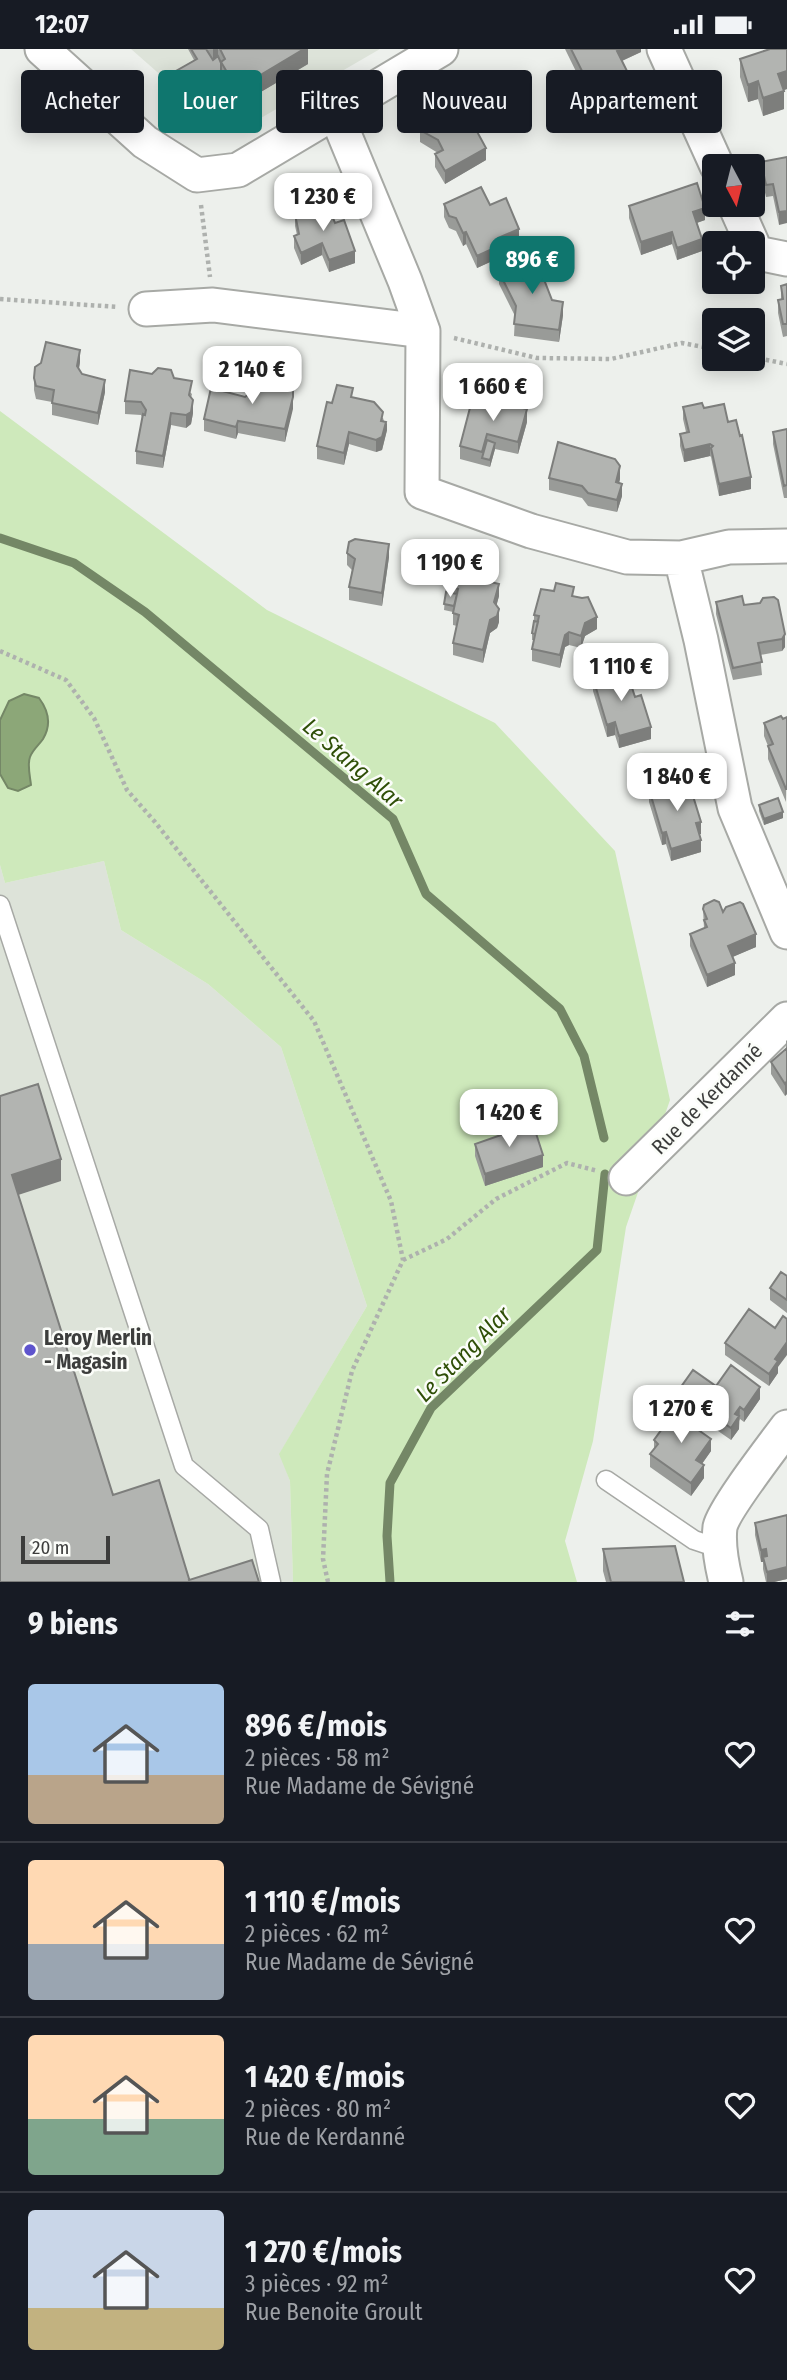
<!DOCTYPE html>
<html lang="fr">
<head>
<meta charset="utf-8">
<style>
  :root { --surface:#171b24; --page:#242831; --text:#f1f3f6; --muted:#9ea1a6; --line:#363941; --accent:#0f766e }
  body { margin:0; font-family:"Fira Sans Condensed",sans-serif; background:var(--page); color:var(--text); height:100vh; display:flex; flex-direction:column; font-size:26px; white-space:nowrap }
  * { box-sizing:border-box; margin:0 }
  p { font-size:23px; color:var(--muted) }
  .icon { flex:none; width:38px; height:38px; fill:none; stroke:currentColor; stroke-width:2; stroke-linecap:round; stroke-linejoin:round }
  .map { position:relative; height:1533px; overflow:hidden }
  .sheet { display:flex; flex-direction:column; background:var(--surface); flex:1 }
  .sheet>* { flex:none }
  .hud { position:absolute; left:21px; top:21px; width:746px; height:63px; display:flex; gap:14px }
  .needle { width:46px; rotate:173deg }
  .fabs { position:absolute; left:702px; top:105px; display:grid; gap:14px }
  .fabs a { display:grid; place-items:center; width:63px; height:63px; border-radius:7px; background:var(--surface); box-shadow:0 4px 18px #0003; font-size:35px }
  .scale { position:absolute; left:21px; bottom:18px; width:89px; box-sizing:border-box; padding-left:7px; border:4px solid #3c3d3c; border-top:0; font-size:19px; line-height:24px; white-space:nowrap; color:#3c3d3c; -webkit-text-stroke:5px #fbfdf9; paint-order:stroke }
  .price { position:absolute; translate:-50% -60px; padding:0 16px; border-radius:14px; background:#fff; color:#222; font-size:23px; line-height:46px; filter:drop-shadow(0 2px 4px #0008) }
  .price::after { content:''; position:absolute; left:50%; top:42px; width:21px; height:16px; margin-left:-10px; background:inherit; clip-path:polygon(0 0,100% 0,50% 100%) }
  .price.current { background:var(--accent); color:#fff }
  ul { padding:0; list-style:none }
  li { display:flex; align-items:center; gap:21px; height:175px; padding:0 28px }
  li+li { border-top:2px solid var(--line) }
  li span { display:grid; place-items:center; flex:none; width:196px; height:140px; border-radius:7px; color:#555 }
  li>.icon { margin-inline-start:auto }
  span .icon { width:84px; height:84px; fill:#fffc; stroke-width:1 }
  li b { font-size:30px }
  h2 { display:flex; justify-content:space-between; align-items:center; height:84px; padding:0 28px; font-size:30px }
  .tag { padding:0 24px; border-radius:7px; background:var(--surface); box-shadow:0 4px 18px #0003; font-size:24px; line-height:63px }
  .tag.current { background:var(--accent); color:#fff }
  .status { display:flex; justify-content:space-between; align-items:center; height:49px; padding:0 35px; background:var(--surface); direction:ltr }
  .status svg { height:19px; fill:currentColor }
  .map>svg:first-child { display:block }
  .built { fill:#dde3d9 }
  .green { fill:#cee9bb }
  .water { fill:#8ca778; stroke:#748766; stroke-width:2 }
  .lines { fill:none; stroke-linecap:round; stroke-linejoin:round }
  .stream { stroke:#748766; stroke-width:9 }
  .lane-casing { stroke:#a7a9a5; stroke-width:21 }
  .street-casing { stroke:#a7a9a5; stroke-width:37 }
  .path { stroke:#aeb1ae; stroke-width:4.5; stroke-dasharray:3.5 3.5; stroke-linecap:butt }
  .lane { stroke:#fff; stroke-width:18 }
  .street { stroke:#fff; stroke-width:33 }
  .wall { fill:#999b98 }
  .shaded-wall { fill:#7d7e7c }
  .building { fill:#b2b4b1; stroke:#7d7e7c; stroke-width:2 }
  .poi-dot { fill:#5e54cd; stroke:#fbfdf9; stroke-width:2.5 }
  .labels { text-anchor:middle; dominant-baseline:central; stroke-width:5; stroke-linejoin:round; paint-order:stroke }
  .street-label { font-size:21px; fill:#3c3d3c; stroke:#fbfdf9 }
  .poi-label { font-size:21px; font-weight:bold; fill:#3c3d3c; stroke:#fbfdf9; text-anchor:start }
  .water-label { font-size:23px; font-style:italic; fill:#2f4f07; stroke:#fbfdf9 }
</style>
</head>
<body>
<div class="status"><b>12:07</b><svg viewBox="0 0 49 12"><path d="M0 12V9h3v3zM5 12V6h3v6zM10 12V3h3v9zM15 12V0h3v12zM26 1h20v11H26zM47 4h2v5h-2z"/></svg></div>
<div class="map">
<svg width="787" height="1533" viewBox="0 0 787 1533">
  <rect width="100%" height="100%" fill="#edf0ec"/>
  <path class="built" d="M131 0H380L242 80 223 81Z
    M104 812 121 881 208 935 281 998 367 1257 280 1404 290 1432 293 1533H0V816L5 834Z"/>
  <path class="green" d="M0 362 267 561 495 674 615 802 670 1051 626 1178 593 1392 565 1492 577 1533H293L290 1432 279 1405 367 1257 281 998 208 935 121 881 104 812 5 834 0 816Z"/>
  <path class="water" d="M24 645 39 649C48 661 52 675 43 690 39 696 33 700 30 708 27 716 30 727 31 736L18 742 8 739 0 725V671L9 652Z"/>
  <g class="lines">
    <path class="stream" d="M0 489 74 514 145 563 393 770 426 845 560 960 584 1007 604 1089
      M390 1533 387 1487 390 1434 431 1359 597 1201 605 1125"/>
    <defs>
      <path id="lane" d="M0 856 184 1417 259 1480 271 1533
        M606 1431 694 1491 721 1500"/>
      <path id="street" d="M42 0 145 93 197 126 238 121 441 0
        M664 0 717 117
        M335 63 405 232 423 282 422 443 531 482 627 508 681 509 729 498 787 497
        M735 156 752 194
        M752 195 757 204 787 210
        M146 260 213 256 423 282
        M681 509 701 591 735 759 787 883
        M626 1129 787 970
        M726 1533C722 1517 718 1495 720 1478 724 1460 773 1397 787 1378"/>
    </defs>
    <use href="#lane" class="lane-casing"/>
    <use href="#street" class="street-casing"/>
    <path class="path" d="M201 156 210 228
      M0 250 118 258
      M454 289 537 309 611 310 682 294 714 300
      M752 308 787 315
      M0 602 66 631 94 669 127 741 155 773 314 972 391 1152 403 1211 352 1322 327 1425 323 1510 328 1533
      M403 1211 447 1190 496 1150 567 1114 598 1122"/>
    <use href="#lane" class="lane"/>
    <use href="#street" class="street"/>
  </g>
  <path class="wall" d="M188 0H308V15L237 57 223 34 192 53 169 32V26L194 11Z
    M565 0H641V3L622 12 627 35 591 53Z
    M740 10 787 40 784 41V60L763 67 758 50 748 53 740 28Z
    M420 81 486 111 445 135 435 118V105L438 104 420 93Z
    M787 108 779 176 773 147 766 148 761 126V113Z
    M444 155 490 156 519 192 501 200V208L477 219 466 195 463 197 456 182 449 179 444 168Z
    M629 157 705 171 697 174 702 202 677 211 672 195 641 206 629 169Z
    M295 165 335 174 355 214 329 223 322 206 301 216 294 199V187L297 186 295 177Z
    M499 223 543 227 552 251 563 266 559 293 514 287 515 267 499 235Z
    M787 235V287L783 288 778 264V251H781V237Z
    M80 313 79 320 82 325 105 343 98 376 52 366V353L36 350 34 341V329Z
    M174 329 192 345 191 349 193 364 191 375 186 379 171 376 163 419 136 415V402L142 368 141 366 125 365V352Z
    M249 345 293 354 285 393 238 384 236 390 204 382V370Z
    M353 348 383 369 387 381 382 401 376 403 349 395 344 416 317 410V397L332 354Z
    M471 355 527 373 518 405 495 400 490 418 460 410V397Z
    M683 358 704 359 728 373 751 440 719 447 711 408 710 407 684 413 680 397V385L686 383 683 370Z
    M787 380V449H784L773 395V383Z
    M549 429 620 430 619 434 622 447 617 463 588 457 582 449 549 441Z
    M347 504 389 508 382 557 349 551V538L352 521 347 516Z
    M479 524 477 530 499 547 496 557 499 573 497 579 490 584 483 614 453 606V594L457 577 453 576V563L444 561 446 537Z
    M574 547 597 580 585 587 581 599 569 596 565 598 560 619 532 612V600L534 591H532V584L534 572V566Z
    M774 548 785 598 782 602 760 606 762 626 733 631 716 565V553L744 556 760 554Z
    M593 629 635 648 651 690 619 699 615 686 607 688 593 642Z
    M787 668 786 753 768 710V697L764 687V674Z
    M649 740 701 785H699L701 803 671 812 666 795 662 796 649 753Z
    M759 756 783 769 764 776 759 762Z
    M703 860 723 863 756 898 732 908 735 926 707 938 690 897V885L704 879Z
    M787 991V1045L785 1047 771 1025V1013L786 1000V992Z
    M475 1095 543 1118 485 1137 475 1107Z
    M787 1227V1264L770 1251V1239Z
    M775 1279 778 1324 769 1337 725 1306V1294Z
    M716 1337 760 1350 744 1373 740 1370 739 1372V1380L731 1391 678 1354V1342Z
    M701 1382 711 1402 702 1415 704 1429 691 1447 650 1418V1405L654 1401V1391Z
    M787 1466V1530L774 1533H766L763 1520V1513H761L755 1486V1474Z
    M603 1500 684 1533H606L603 1522Z"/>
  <path class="shaded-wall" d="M213 0H218V14L213 17Z
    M304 0H308V15L237 57V40Z
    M622 0H641V3L617 14V2Z
    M627 22V35L591 53V40Z
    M787 22V40L778 43V25Z
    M223 28V34L192 53V46Z
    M758 32V50L748 53V36Z
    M784 42V60L763 67V49Z
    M486 99V111L445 135V122Z
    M705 159V171L693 175V163Z
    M787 162V174L779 176V163Z
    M519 180V192L501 200V208L477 219V207L498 189Z
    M466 183V195L463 197V184Z
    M672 183V195L641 206V193Z
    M702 190V202L677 211V199Z
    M322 194V206L301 216V204Z
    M355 202V214L329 223V211Z
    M563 253V266L559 293V281Z
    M80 301V313L77 329V317Z
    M105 331V343L98 376V364Z
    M293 342V360L285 393V380Z
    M193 351V364L191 375 186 379V366Z
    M527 360V373L518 405V393Z
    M171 364V376L163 419V407Z
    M238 372V384L236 390V378Z
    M386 373 387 375V381L382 401 376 403V391Z
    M349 383V395L344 416V404Z
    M495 394V400L490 418V411Z
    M710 395V407L684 413V401Z
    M620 417V430L616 445V433Z
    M751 428V440L719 447V435Z
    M622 435V447L617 463V451Z
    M389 495V508L382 557V544Z
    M479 511V524L474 541V529Z
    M499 535V547L494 566V553Z
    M499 560V573L497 579 490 584 483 614V601L490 571Z
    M597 568V580L585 587 581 599V587L585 574Z
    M569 583V596L565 598 560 619V606L565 586Z
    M785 585V598L782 602V590Z
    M615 673V686L607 688V676Z
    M651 678V690L619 699V687Z
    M783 763V769L764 776V770Z
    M701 773V785L696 786V774Z
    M666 783V795L662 796V784Z
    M701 791V803L671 812V800Z
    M756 885V898L728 910V897Z
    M735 914V926L707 938V926Z
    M787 1032V1045L785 1047V1035Z
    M543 1106V1118L485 1137V1125Z
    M61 1110V1132L12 1148V1126Z
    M787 1293V1306L778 1318V1324L769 1337V1325L775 1310Z
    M760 1338V1350L744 1373V1361Z
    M740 1358 739 1380 731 1391V1379L735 1365Z
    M711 1390V1402L696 1423V1411Z
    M704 1416V1429L691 1447V1434Z
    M766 1500V1512L763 1508V1513H761V1501Z
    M787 1518V1530L774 1533H767V1523Z"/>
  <path class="building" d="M191 0H206L213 11 218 7 221 14V24L223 28 192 46 169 26 197 10Z
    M220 0H304L237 40 221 13 225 10Z
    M571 0H622L617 2 627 22 591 40Z
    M770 0H787V22L778 25 784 42 763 49 758 32 748 36 740 10Z
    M446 56 468 66 486 99 445 122 435 105 443 101 438 91 420 81 428 65 439 69Z
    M787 108V162L779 163 773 135 766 136 761 113Z
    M697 134 705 159 693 163 702 190 677 199 672 183 641 193 629 157Z
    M481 138 490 156 506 149 519 180 498 189 501 196 477 207 466 183 463 184 456 169 449 167 444 155Z
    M328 156 335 174 344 171 355 202 329 211 322 194 301 204 294 187 299 185 295 165Z
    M537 207 543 219 540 220 552 251 563 253 559 281 514 275 516 257 499 223Z
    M787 235V275H783L778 251 783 250 781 237Z
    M46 293 80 301 77 317 82 325 105 331 98 364 52 354 54 341 36 337 34 329 35 318 41 314Z
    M158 319 171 321 174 329 192 332 189 346 193 351 191 363 186 366 171 364 163 407 136 402 143 365 145 366 146 361 141 353 125 352 130 321 152 325Z
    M252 332 272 337 277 333 290 336 293 342V348L285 380 238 372 236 378 204 370 211 339 245 348 249 345Z
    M337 336 353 339 351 348 374 353 383 363 381 372 386 373 382 388 376 391 349 383 344 404 317 397 327 353 332 354Z
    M487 350 503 354 507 352 521 355 522 359 527 360 518 393 487 385 482 403 460 397 471 355 484 358Z
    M702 354 704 359 724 355 728 373 736 371 740 387 742 386 751 428 719 435 711 399 713 397 710 395 684 401 680 385 689 383 683 358Z
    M787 380V436L784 437 773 383Z
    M487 391 495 394 490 411 482 409Z
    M558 393 615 410 620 417 616 433 622 435 617 451 588 444 582 437 549 429Z
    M355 490 389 495 382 544 349 538 355 510 347 504 349 493Z
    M454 506 479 511 474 529 499 535 494 553 499 560 497 567 490 571 483 601 453 594 459 566 453 564 458 540 446 537Z
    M556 534 574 538 572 547 582 549 588 548 597 568 585 574 581 587 569 583 565 586 560 606 532 600 539 567 534 566 541 540 554 542Z
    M446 543 457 545 454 557 444 555Z
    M742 547 744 556 760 554 763 549 774 548 778 551 785 585 782 590 758 594 762 613 733 619 716 553Z
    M534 572 538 573 535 585 532 584Z
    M626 620 635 648 641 646 651 678 619 687 615 673 607 676 593 629Z
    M781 667 783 670 787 668V740H786L768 697 773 695 764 674Z
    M684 731 689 734 701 773 696 774 701 791 671 800 666 783 662 784 649 740Z
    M778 749 783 763 764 770 759 756Z
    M714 851 719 853 723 863 726 858 740 853 743 855 756 885 728 897 735 914 707 926 690 885 707 878 704 871 707 870 703 860 704 856Z
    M787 999V1032L785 1035 771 1013Z
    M38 1035 61 1110 12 1126 113 1446 159 1431 190 1533H0V1047Z
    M533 1075 543 1106 485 1125 475 1095Z
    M781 1223 787 1227V1251L770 1239Z
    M749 1260 775 1279 783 1267 787 1270V1293L775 1310 778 1312 769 1325 725 1294Z
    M731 1316 760 1338 744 1361 740 1358 735 1365 739 1367 731 1379 678 1342 693 1321 716 1337Z
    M678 1358 701 1374 697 1380 711 1390 696 1411 704 1416 691 1434 650 1405 658 1395 654 1391Z
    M787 1466V1518L767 1523 763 1508 767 1507 766 1500 761 1501 755 1474Z
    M675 1497 684 1533H611L603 1500Z
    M252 1511 259 1533H190L189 1531Z"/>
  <circle class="poi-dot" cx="30" cy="1301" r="7"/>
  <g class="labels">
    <g class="street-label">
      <text transform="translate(707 1050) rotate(-45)">Rue de Kerdanné</text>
    </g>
    <g class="poi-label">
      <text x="44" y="1289">Leroy Merlin<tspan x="44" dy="24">- Magasin</tspan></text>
    </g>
    <g class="water-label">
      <text transform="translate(353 714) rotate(41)">Le Stang Alar</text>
      <text transform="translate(463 1305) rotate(-45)">Le Stang Alar</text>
    </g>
  </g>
</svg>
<div class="fabs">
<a><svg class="needle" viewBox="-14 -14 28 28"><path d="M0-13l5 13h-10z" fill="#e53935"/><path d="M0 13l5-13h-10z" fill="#9ea1a6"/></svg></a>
<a><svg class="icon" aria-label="locate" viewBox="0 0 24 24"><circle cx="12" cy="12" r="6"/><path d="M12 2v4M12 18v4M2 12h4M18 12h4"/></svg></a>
<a><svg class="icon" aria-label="layers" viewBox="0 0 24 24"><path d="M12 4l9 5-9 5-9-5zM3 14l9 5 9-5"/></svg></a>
</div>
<div class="scale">20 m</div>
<b class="price" style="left:323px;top:184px">1 230 €</b>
<b class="price current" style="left:532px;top:247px">896 €</b>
<b class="price" style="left:252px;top:357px">2 140 €</b>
<b class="price" style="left:493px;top:374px">1 660 €</b>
<b class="price" style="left:450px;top:550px">1 190 €</b>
<b class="price" style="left:621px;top:654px">1 110 €</b>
<b class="price" style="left:677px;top:764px">1 840 €</b>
<b class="price" style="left:509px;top:1100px">1 420 €</b>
<b class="price" style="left:681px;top:1396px">1 270 €</b>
<div class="hud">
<a class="tag">Acheter</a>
<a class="tag current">Louer</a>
<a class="tag">Filtres</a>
<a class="tag">Nouveau</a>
<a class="tag">Appartement</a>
</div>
</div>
<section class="sheet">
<h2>9 biens<svg class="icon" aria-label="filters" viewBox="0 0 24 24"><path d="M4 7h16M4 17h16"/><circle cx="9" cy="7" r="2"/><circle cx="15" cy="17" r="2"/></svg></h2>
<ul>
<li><span style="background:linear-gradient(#a9c7e8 65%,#b9a48a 0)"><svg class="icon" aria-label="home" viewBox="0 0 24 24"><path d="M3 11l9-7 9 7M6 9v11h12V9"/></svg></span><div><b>896 €/mois</b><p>2 pièces · 58 m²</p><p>Rue Madame de Sévigné</p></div><svg class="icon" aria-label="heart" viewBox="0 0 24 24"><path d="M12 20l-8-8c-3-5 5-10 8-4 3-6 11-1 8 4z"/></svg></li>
<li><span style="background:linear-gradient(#ffd9b3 60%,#9aa5b1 0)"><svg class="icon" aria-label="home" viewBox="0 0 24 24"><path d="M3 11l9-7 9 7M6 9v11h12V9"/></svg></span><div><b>1 110 €/mois</b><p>2 pièces · 62 m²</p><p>Rue Madame de Sévigné</p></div><svg class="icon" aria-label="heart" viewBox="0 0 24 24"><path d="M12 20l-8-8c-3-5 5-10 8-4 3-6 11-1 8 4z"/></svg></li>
<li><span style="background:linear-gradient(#ffd9b3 60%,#7fa58c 0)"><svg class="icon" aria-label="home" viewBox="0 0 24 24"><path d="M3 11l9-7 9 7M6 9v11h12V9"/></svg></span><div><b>1 420 €/mois</b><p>2 pièces · 80 m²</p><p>Rue de Kerdanné</p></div><svg class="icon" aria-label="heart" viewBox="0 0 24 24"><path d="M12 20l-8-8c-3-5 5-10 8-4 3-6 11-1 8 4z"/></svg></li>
<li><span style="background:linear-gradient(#c9d6e8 70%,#c2b280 0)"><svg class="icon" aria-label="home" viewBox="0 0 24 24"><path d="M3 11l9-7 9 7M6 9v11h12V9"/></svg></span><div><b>1 270 €/mois</b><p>3 pièces · 92 m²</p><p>Rue Benoite Groult</p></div><svg class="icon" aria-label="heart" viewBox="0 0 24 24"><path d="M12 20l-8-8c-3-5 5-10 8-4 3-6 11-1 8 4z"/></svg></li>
</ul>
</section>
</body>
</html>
